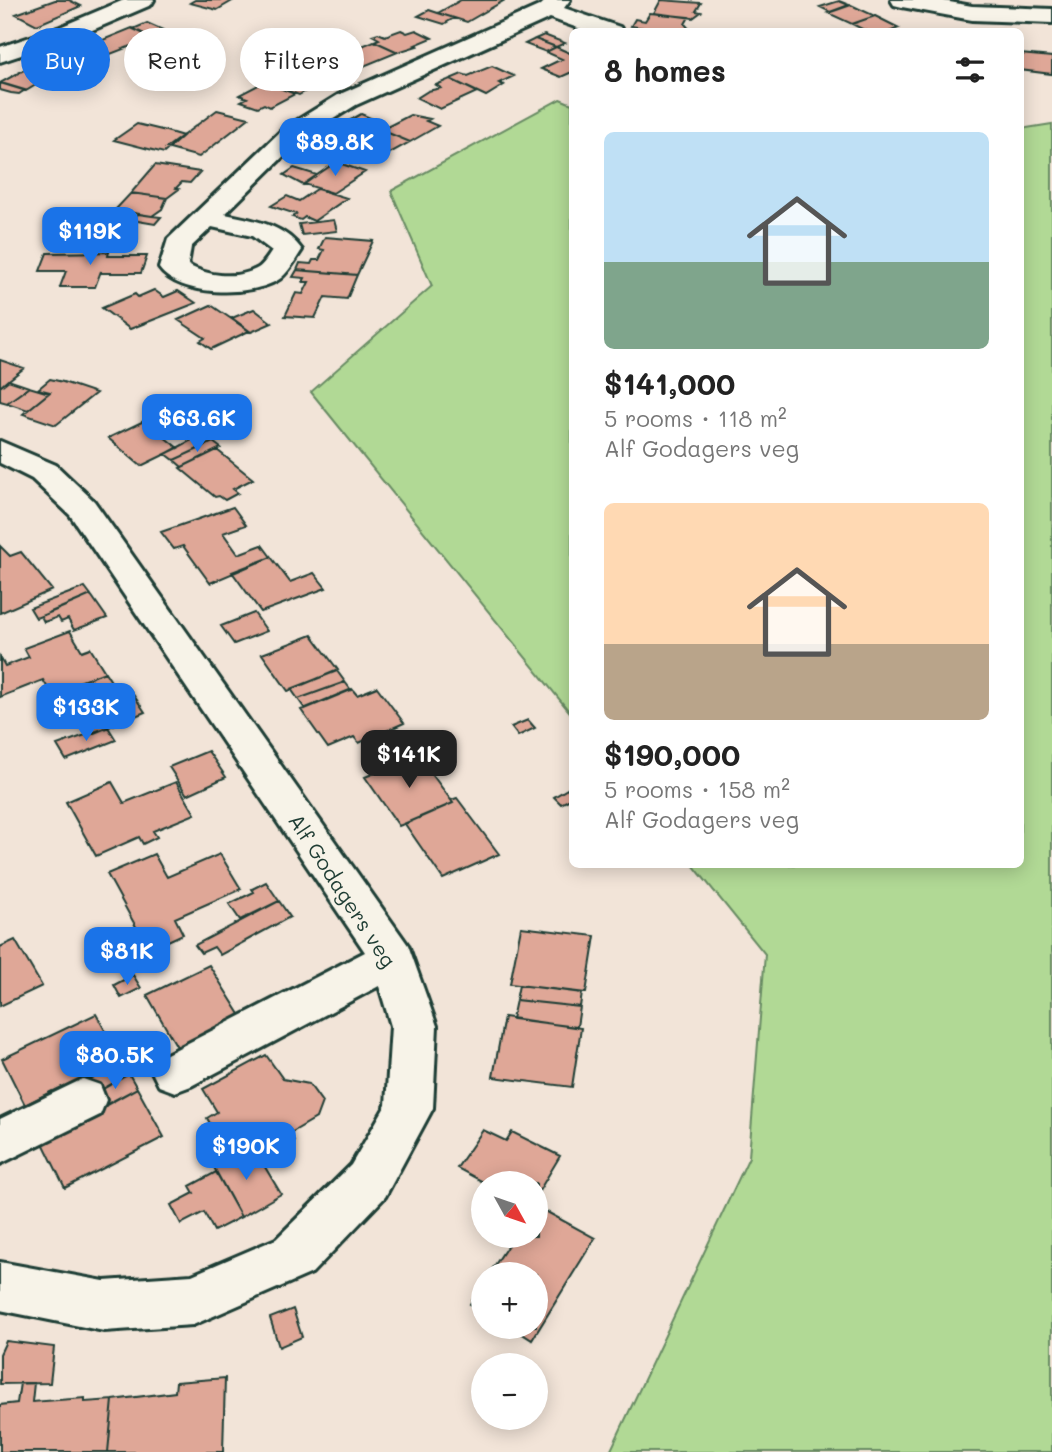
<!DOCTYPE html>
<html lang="en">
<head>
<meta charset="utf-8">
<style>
  :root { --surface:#fff; --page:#f2f2f2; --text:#222; --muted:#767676; --accent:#1a73e8 }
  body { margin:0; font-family:Mali,sans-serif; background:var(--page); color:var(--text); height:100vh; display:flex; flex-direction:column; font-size:26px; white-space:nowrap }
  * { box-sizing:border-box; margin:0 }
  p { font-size:23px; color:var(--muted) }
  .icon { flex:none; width:38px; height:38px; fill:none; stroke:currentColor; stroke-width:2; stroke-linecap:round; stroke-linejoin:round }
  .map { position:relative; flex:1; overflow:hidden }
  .details { position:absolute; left:569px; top:28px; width:455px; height:840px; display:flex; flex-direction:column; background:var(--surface); border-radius:10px; box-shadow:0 4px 18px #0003 }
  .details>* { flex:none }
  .top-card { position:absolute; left:21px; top:28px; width:443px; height:63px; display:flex; gap:14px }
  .needle { width:46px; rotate:130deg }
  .controls { position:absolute; left:471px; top:1171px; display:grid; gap:14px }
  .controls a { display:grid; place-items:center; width:77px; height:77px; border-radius:50%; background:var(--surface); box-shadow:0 4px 18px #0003; font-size:35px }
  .price { position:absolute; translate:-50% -60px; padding:0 16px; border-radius:14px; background:var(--accent); color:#fff; font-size:23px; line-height:46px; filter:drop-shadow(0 2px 4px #0008) }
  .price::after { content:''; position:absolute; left:50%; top:42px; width:21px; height:16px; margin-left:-10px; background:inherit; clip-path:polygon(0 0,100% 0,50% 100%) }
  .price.active { background:#222; color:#fff }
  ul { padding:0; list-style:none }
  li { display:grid; align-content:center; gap:14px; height:371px; padding:0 35px }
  li span { display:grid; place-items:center; height:217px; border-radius:10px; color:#555 }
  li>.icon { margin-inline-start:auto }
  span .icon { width:126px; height:126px; fill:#fffc; stroke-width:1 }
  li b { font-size:30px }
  h2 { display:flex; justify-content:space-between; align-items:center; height:84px; padding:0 35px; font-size:30px }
  .pill { padding:0 24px; border-radius:32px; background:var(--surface); box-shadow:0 4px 18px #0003; font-size:24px; line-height:63px }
  .pill.active { background:var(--accent); color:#fff }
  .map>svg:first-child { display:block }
  .green { fill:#b1d995; stroke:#688b64; stroke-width:2 }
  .building { fill:#dfa797; stroke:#1f3d34; stroke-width:2 }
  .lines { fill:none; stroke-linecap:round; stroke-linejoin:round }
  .minor-casing { stroke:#1f3d34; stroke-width:6 }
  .minor { fill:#f7f3e8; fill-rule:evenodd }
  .labels { text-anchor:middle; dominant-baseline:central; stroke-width:6; stroke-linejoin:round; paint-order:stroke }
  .street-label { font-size:21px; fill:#1f3d34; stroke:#f7f3e8 }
</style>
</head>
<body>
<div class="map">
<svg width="1052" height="1452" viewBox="0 0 1052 1452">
  <rect width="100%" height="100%" fill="#f2e4d8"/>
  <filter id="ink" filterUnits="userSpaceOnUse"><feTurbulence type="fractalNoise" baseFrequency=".0143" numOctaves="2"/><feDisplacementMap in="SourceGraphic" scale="14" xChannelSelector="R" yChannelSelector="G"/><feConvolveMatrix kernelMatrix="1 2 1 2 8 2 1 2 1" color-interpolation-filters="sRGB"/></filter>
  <g filter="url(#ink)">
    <path class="green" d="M560 99 572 104V715L311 392 432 286 391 191Z
      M1052 124V1452H610L749 1157 765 954 693 865 1020 864V129Z"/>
    <path class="building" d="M55 0H69L81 6 37 25 16 14Z
      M195 0H234L217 10 190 3Z
      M461 0H505L467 22 438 13Z
      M661 0 701 3 696 11 701 12 693 18 654 13Z
      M839 1 849 5 830 12 820 7Z
      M851 5 875 16 852 24 828 13Z
      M429 10 438 13 454 18 444 24 418 16Z
      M650 13 689 17 685 24 690 30 670 32 631 26 635 19 645 21Z
      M875 16 899 28 889 32H868L852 24Z
      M147 23 165 31 151 37 133 29Z
      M132 28 152 38 108 55 88 46Z
      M401 30 407 33 416 30 432 38 415 45 417 46 398 52 374 41 379 39 372 35 378 33 385 36Z
      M544 35 565 43 556 47 535 39Z
      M535 39 556 47 546 52 525 44Z
      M374 41 398 52 359 68 329 55 345 48 350 51Z
      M556 47 572 54V72L561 77 541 69 562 59 546 52Z
      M1020 54 1052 57V74L1020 70Z
      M308 60 335 70 331 72 335 73 310 86 279 75Z
      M40 61 57 66 50 70 57 72 26 91 0 83Z
      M492 66 514 76 499 83 504 85 486 96 450 79 462 74 468 76Z
      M279 75 310 86 313 87 306 91 272 78Z
      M272 78 306 91 299 95 264 82Z
      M450 79 477 92 440 109 417 98 428 91 441 88 436 85Z
      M264 82 295 94 270 107 264 104 258 107 241 101 247 98 239 95Z
      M0 84 1 83 25 90 19 94 11 93 0 90Z
      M217 110 249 118 199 157 166 148Z
      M361 114 380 122 362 132 340 126Z
      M410 115 430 119 426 121 438 126 410 142 381 130Z
      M137 124 166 131 183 136 164 153 114 140Z
      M381 130 410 142 381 158 368 152 363 155 354 151 359 149 352 146Z
      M336 162 365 172 333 193 304 184Z
      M155 165 200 172 190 183 182 182 176 188 179 189 167 198 131 193Z
      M294 168 304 171 317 175 303 185 284 175Z
      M317 189 347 198 314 221 305 217 301 220 292 217 296 214 271 206 287 196 299 201Z
      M131 193 167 198 162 209 152 216 115 210Z
      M138 214 152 216 161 217 155 224 132 220Z
      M334 220 337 231 302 235 299 224Z
      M325 237 373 241 357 275 297 270 300 263 311 264 313 260H319L324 250 319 249Z
      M109 252 108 256H147L141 273H101V271L95 287H60L66 271H40L47 253Z
      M297 270 357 275 347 299 325 297 315 318 285 316 296 293 303 294 309 282H303L305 278 293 277Z
      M154 290 164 297 178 291 196 303 130 329 102 308 135 294 138 297Z
      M211 305 249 331 211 349 200 341 205 338 178 320Z
      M254 309 272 323 251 332 232 318Z
      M0 360 24 368 0 387Z
      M50 379 63 382 96 393 56 425 23 414 50 392 38 389Z
      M8 380 29 387 7 403 0 401V387Z
      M29 387 49 393 28 410 7 403Z
      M144 421 178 448 141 466 108 438Z
      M197 437 207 445 174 460 166 454Z
      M213 442 221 448 182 467 174 460Z
      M217 450 253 479 233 489 238 493 225 500 219 496 215 497 180 468Z
      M233 507 246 525 223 533 238 554 262 545 271 557 210 583 183 546 174 549 161 532Z
      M0 546 10 556 21 552 52 590 0 613Z
      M271 557 290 582 314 573 326 588 261 612 232 572Z
      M85 587 91 595 54 611 36 618 30 608Z
      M91 595 107 618 74 630 68 619 61 622 58 617 44 622 41 616Z
      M254 613 267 631 234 644 221 626Z
      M70 631 82 651 90 648 105 672 51 693 43 680 0 697V657L5 666 29 657 24 648Z
      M312 635 338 670 288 691 262 654Z
      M337 671 345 682 298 699 291 689Z
      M105 672 119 694 130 690 145 712 87 736 59 690Z
      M345 682 351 690 305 709 298 699Z
      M377 687 404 723 359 743 354 737 328 748 301 710 352 689 357 695Z
      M528 720 535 728 518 736 511 727Z
      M108 727 116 740 66 760 57 745Z
      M208 751 226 777 187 795 169 767Z
      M418 755 453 803 399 826 365 777Z
      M112 782 124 803 176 782 195 814 153 831 157 837 143 844 139 837 96 856 66 802Z
      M569 788 572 798 561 804 554 797Z
      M457 798 499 854 443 879 405 824 453 803 451 800Z
      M154 854 167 877 220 854 241 889 175 918 183 934 153 948 144 932 140 934 107 874Z
      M266 882 279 901 240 920 229 904 254 892 252 889Z
      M279 901 290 917 253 937 220 955 214 947 201 953 195 945Z
      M521 927 595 936 586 993 510 984Z
      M15 940 42 986 0 1006V947Z
      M209 965 248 1027 184 1059 147 995Z
      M133 975 141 988 121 998 114 985Z
      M519 985 582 993 580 1007 516 1000Z
      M516 1000 580 1007 577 1027 512 1019Z
      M96 1014 117 1052 129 1047 132 1052 143 1047 152 1063 129 1074 122 1062 55 1097 52 1091 25 1105 2 1059Z
      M504 1017 581 1028 572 1087 493 1077Z
      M266 1055 283 1079 309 1084 322 1102 316 1118 289 1134 294 1141 269 1156 264 1148 245 1159 229 1132 218 1138 207 1118 217 1112 203 1089Z
      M122 1062 129 1074 94 1094 87 1081Z
      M129 1074 137 1088 101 1108 94 1094Z
      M137 1088 164 1137 65 1188 41 1139Z
      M483 1130 506 1141 512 1132 560 1156 536 1196V1183H485L457 1168Z
      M256 1152 281 1194 241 1217 211 1162 227 1153 234 1164Z
      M216 1172 241 1217 214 1231 204 1212 181 1224 171 1205 194 1193 190 1186Z
      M536 1206 595 1238 532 1340 510 1326H536V1274H489L514 1236H536Z
      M483 1284V1311L470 1304Z
      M293 1309 302 1337 279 1347 270 1318Z
      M6 1341 54 1347 50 1383 0 1384V1354Z
      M225 1378 223 1452H108L113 1400 175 1392 176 1382Z
      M20 1383H34L32 1402 85 1398V1402L113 1400 108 1452H0V1405L17 1403Z"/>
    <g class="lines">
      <defs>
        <path id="minor" d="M124 0H154L151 5 76 37 0 62V47L60 27Z
          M546 0H570L564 8 620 27 623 32H589L550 18 356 105 301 139 225 214C253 220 284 224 302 250 296 259 287 275 278 280 250 297 179 297 159 268L168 239 283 129 338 95 541 5ZM212 227 252 236 272 251C268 257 263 265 258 268 237 280 207 276 188 265L191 247Z
          M891 0H938L972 6 1052 9V23L972 20 902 7 894 5Z
          M0 441 56 465 94 501 408 945 437 1026 433 1108 385 1197 312 1273 193 1325 104 1331 0 1310V1262L104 1281 192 1275 276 1239 351 1165 386 1105 391 1026 379 986 191 1086 175 1092 159 1086 152 1072 159 1058 365 952 70 515 32 479 0 463Z
          M83 1079 100 1085 106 1100 100 1115 0 1164V1119Z"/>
      </defs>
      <use href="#minor" class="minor-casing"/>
      <use href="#minor" class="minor"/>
    </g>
  </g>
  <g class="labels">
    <g class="street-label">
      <text transform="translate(343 890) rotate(57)">Alf Godagers veg</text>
    </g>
  </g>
</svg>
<div class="controls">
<a><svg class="needle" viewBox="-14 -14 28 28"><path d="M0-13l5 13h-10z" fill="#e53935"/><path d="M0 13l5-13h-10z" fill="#767676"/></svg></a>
<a>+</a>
<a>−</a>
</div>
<b class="price" style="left:335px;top:178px">$89.8K</b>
<b class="price" style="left:90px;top:267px">$119K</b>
<b class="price" style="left:197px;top:454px">$63.6K</b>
<b class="price" style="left:86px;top:743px">$133K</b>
<b class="price active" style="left:409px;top:790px">$141K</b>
<b class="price" style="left:127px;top:987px">$81K</b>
<b class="price" style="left:115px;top:1091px">$80.5K</b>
<b class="price" style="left:246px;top:1182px">$190K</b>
<div class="top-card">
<a class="pill active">Buy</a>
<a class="pill">Rent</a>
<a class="pill">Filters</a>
</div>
<section class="details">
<h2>8 homes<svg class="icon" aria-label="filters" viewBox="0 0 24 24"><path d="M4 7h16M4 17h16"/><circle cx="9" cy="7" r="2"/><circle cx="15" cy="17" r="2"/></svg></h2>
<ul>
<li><span style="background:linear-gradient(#bfe0f5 60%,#7fa58c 0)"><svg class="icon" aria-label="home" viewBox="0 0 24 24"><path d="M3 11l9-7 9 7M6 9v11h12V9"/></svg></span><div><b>$141,000</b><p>5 rooms · 118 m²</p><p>Alf Godagers veg</p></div></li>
<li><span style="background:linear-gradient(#ffd9b3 65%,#b9a48a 0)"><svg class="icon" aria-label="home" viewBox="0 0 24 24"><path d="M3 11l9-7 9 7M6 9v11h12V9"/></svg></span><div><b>$190,000</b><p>5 rooms · 158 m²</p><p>Alf Godagers veg</p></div></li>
</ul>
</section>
</div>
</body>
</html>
